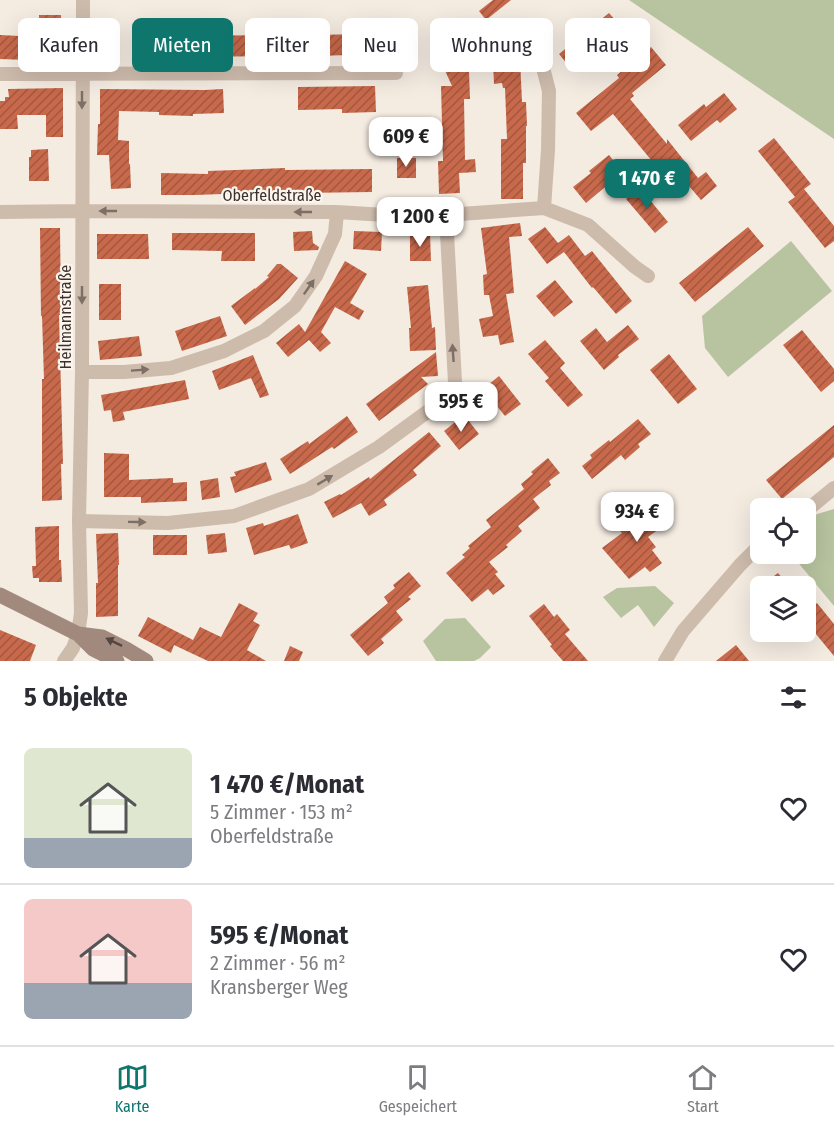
<!DOCTYPE html>
<html lang="de">
<head>
<meta charset="utf-8">
<style>
  :root { --surface:#fff; --page:#f7f7f7; --text:#2b2b33; --muted:#7c7c81; --line:#e1e1e2; --accent:#0f766e }
  body { margin:0; font-family:"Fira Sans Condensed",sans-serif; background:var(--page); color:var(--text); height:100vh; display:flex; flex-direction:column; font-size:22px; white-space:nowrap }
  * { box-sizing:border-box; margin:0 }
  p { font-size:20px; color:var(--muted) }
  .icon { flex:none; width:33px; height:33px; fill:none; stroke:currentColor; stroke-width:2; stroke-linecap:round; stroke-linejoin:round }
  .map { position:relative; height:661px; overflow:hidden }
  .panel { display:flex; flex-direction:column; background:var(--surface); flex:1 }
  .panel>* { flex:none }
  .guide { position:absolute; left:18px; top:18px; width:798px; height:54px; display:flex; gap:12px }
  .tools { position:absolute; left:750px; top:498px; display:grid; gap:12px }
  .tools a { display:grid; place-items:center; width:66px; height:66px; border-radius:9px; background:var(--surface); box-shadow:0 6px 24px #0002; font-size:30px }
  .price { position:absolute; translate:-50% -51px; padding:0 14px; border-radius:12px; background:#fff; color:#222; font-size:20px; line-height:39px; filter:drop-shadow(0 2px 3px #0008) }
  .price::after { content:''; position:absolute; left:50%; top:36px; width:18px; height:14px; margin-left:-9px; background:inherit; clip-path:polygon(0 0,100% 0,50% 100%) }
  .price.selected { background:var(--accent); color:#fff }
  ul { padding:0; list-style:none }
  li { display:flex; align-items:center; gap:18px; height:150px; padding:0 24px }
  li+li { border-top:2px solid var(--line) }
  li span { display:grid; place-items:center; flex:none; width:168px; height:120px; border-radius:9px; color:#555 }
  li>.icon { margin-inline-start:auto }
  span .icon { width:72px; height:72px; fill:#fffc; stroke-width:1 }
  li b { font-size:26px }
  h2 { display:flex; justify-content:space-between; align-items:center; height:72px; padding:0 24px; font-size:26px }
  .chip { padding:0 21px; border-radius:9px; background:var(--surface); box-shadow:0 6px 24px #0002; font-size:21px; line-height:54px }
  .chip.selected { background:var(--accent); color:#fff }
  .dock { display:flex; justify-content:space-around; align-items:center; height:84px; border-top:2px solid var(--line); background:var(--surface); font-size:16px; color:var(--muted) }
  .dock a { display:grid; justify-items:center; gap:3px }
  .dock .selected { color:var(--accent) }
  .map>svg:first-child { display:block }
  .park { fill:#b8c4a0 }
  .building { fill:url(#building-hatch) }
  .lines { fill:none; stroke-linecap:round; stroke-linejoin:round }
  .street { stroke:#cdbbac; stroke-width:14 }
  .secondary { stroke:#a18a7d; stroke-width:15 }
  .oneway { fill:#7d6f65 }
  .oneway2 { fill:#544640 }
  .labels { text-anchor:middle; dominant-baseline:central; stroke-width:4.5; stroke-linejoin:round; paint-order:stroke }
  .street-label { font-size:16px; fill:#3b302b; stroke:#fbf5ee }
</style>
</head>
<body>
<div class="map">
<svg width="834" height="661" viewBox="0 0 834 661">
  <defs>
    <pattern id="building-hatch" width="6" height="6" patternUnits="userSpaceOnUse" patternTransform="scale(1.5)"><rect width="6" height="6" fill="#c8694b"/><path d="M-1 1l2-2M0 6l6-6M5 7l2-2" fill="none" stroke="#a4573f"/></pattern>
  </defs>
  <rect width="100%" height="100%" fill="#f4ebe1"/>
  <path class="park" d="M630 0H834V139L629 0Z
    M791 241 832 291 728 377 705 348 702 316Z
    M834 509V606L791 554H806V522L814 515Z
    M655 586 674 603 654 627 638 605 621 618 603 597 617 588Z
    M465 618 491 647 480 658 474 661H436L423 641 445 619Z"/>
  <path class="building" d="M493 0H511L486 20 479 11Z
    M609 13 623 29 572 70 559 54Z
    M39 15H61L62 54 27 55V60L0 59V35L39 37Z
    M176 30V36L296 35V56L189 57V55L146 57 145 31Z
    M96 31H116V56H96Z
    M357 34 358 36 415 37V59H376V54L318 56V35Z
    M458 46 469 71 470 99H464L465 160 475 159 476 172 459 173 460 193 439 194 438 161H443L441 86H452L438 55Z
    M651 47 666 65 632 93 634 96 630 99 667 144V139L698 178 706 172 717 186 701 200 689 186 682 192 654 159 652 161 613 114 591 131 576 113 619 78 617 75Z
    M520 59 522 102H526L527 126H526V163H523V199H501V139H507L505 88H503L502 83 494 84 493 61Z
    M375 86 376 112 342 113V109L298 110V87Z
    M63 88V137H46V115H17L18 129H0V101H5V97H9L8 89Z
    M100 89 205 90 223 89 224 113 193 114V116L159 115V112L119 111 118 140 129 141V164H130L131 188 111 189 109 155H97L98 124H100Z
    M724 93 737 109 720 123 717 120 691 141 678 125 704 104 706 107Z
    M774 138 811 184 804 189 834 226V241L825 248 788 202 795 197 758 151Z
    M48 149 49 181H29V157H31V150Z
    M609 155 623 172 586 203 573 187 591 173 589 171Z
    M397 158H416V178H397Z
    M285 168V170L372 169V192L299 193V191L195 195H161V173L208 174V171Z
    M640 188 668 222 655 233 626 199Z
    M520 223 522 236 509 237 514 293 506 294 514 342 500 345 498 335 483 337 479 319 493 316 489 295H484L483 275 487 274 481 228Z
    M545 227 558 243 569 235 585 256 592 251 632 301 616 314 593 287 592 288 564 252 547 264 528 239Z
    M748 227 764 246 695 302 679 283Z
    M40 228H60L61 315H59L63 464H61L62 500 42 501V379H44L42 316H41Z
    M312 231 313 243 319 247 318 250 294 251 293 232Z
    M354 231 382 232 381 251 353 249Z
    M172 233H255V261H221L222 251 172 250Z
    M97 234H148L149 259H97Z
    M430 234 431 261H410V235Z
    M345 261 367 274 350 303 364 311 359 320 335 307 321 332 331 343 320 352 309 340 288 357 276 343 299 324 305 332Z
    M277 264H281L298 278 279 299 245 325 231 306 255 288V289L269 277 267 276Z
    M555 280 573 302 554 317 536 296Z
    M99 284H121V320H99Z
    M428 285 432 328 435 327 436 350 410 351 409 328H411L407 287Z
    M220 316 227 336 182 351 175 331Z
    M628 325 639 339 618 355 619 357 604 370 580 341 596 328 607 342Z
    M802 330 834 369V381L821 392 783 345Z
    M139 336 142 356 100 360 98 341Z
    M545 340 565 363 560 368 583 395 568 407 545 381 549 378 528 354Z
    M436 352 438 376 421 377 428 384 379 421 366 404Z
    M669 354 697 389 678 404 650 370Z
    M253 355 269 395 260 398 251 378 219 390 212 371Z
    M499 376 521 404 505 416 483 389Z
    M185 380 189 399 123 412 125 420 113 422 111 410 104 411 101 395Z
    M464 415 479 434 459 450 444 431Z
    M347 416 358 432 334 449 332 447 290 474 280 459 308 441 309 444Z
    M638 419 651 434 638 444 640 447 625 460 621 455 592 479 582 466 592 458 590 455 609 440 610 442Z
    M834 425V457L782 499 766 480Z
    M429 432 441 446 413 470 417 475 384 500 387 505 369 516 361 503 333 518 324 502 340 494 341 495 369 477 370 479Z
    M104 453 129 454V480L173 478V483L187 482V501L141 503V497H104Z
    M548 458 560 473 549 481 551 485 533 499 540 508 518 526 522 531 506 545 508 547 489 562 498 572 495 574 505 586 493 595 488 589 472 602 446 573 465 557 462 555 470 548 468 546 491 527 486 520 524 489 521 484 533 474 531 472Z
    M266 462 272 480 235 493 230 477 236 476 234 472Z
    M218 478 220 497 202 500 200 481Z
    M652 504 667 523 648 537 656 547 652 550 662 563 650 572 645 567 629 579 602 548 622 533 619 529 627 523 625 521 635 513 637 516Z
    M298 514 308 543 291 549 289 545 254 555 246 528 263 523 264 526Z
    M59 526V560H61L62 582H39V578H33L32 566H36L35 527Z
    M118 533 119 565H118V616L96 617V583H98L96 534Z
    M225 533 227 552 208 554 206 535Z
    M153 535H187V555H153Z
    M409 572 421 586 408 597 411 599 396 611 403 620 381 639 384 643 368 656 350 635 388 603 384 597 395 588 393 585Z
    M778 573 789 586H761Z
    M239 603 258 613 253 621 260 625 247 650 266 661H208L174 645 171 653 138 636 148 617 193 640 200 627 221 637Z
    M817 603 834 624V656L806 622V612Z
    M544 604 554 617 557 614 570 630 565 634 588 661H563L550 646 552 645 529 616Z
    M0 630 36 645 30 661H0Z
    M736 645 749 661H716Z
    M290 646 303 652 299 661H284Z"/>
  <g class="lines">
    <path class="street" d="M512 28 524 34 540 56 549 91 548 150 544 208
      M0 74 396 73
      M0 212 82 211 337 212 385 215H446L544 208 588 225 635 267 648 276
      M82 372H124L171 368 224 351 264 331 295 306 316 276 335 234 337 212
      M806 511 834 488
      M79 521 168 523 234 516 309 489 379 447 453 393 455 382 446 215
      M64 661 73 648 78 634 81 613 79 521 82 372 83 0
      M665 661 683 631 740 565 760 545"/>
    <path class="secondary" d="M0 595 78 634 102 637 126 649 146 661
      M78 634 93 649 117 661"/>
  </g>
  <defs><path id="oneway-solid" d="M-6-.8H1V-3.2L6.5 0L1 3.2V.8H-6Z" transform="scale(1.5)"/></defs>
  <g class="oneway">
    <use href="#oneway-solid" transform="translate(82 100) rotate(90)"/>
    <use href="#oneway-solid" transform="translate(108 211) rotate(-180)"/>
    <use href="#oneway-solid" transform="translate(303 212) rotate(-180)"/>
    <use href="#oneway-solid" transform="translate(309 287) rotate(-55)"/>
    <use href="#oneway-solid" transform="translate(82 295) rotate(90)"/>
    <use href="#oneway-solid" transform="translate(453 353) rotate(-94)"/>
    <use href="#oneway-solid" transform="translate(140 370) rotate(-4)"/>
    <use href="#oneway-solid" transform="translate(325 480) rotate(-31)"/>
    <use href="#oneway-solid" transform="translate(137 522) rotate(1)"/>
  </g>
  <use class="oneway2" href="#oneway-solid" transform="translate(114 642) rotate(-154)"/>
  <g class="labels">
    <g class="street-label">
      <text x="272" y="195">Oberfeldstraße</text>
      <text transform="translate(65 317) rotate(-90)">Heilmannstraße</text>
    </g>
  </g>
</svg>
<div class="tools">
<a><svg class="icon" aria-label="locate" viewBox="0 0 24 24"><circle cx="12" cy="12" r="6"/><path d="M12 2v4M12 18v4M2 12h4M18 12h4"/></svg></a>
<a><svg class="icon" aria-label="layers" viewBox="0 0 24 24"><path d="M12 4l9 5-9 5-9-5zM3 14l9 5 9-5"/></svg></a>
</div>
<b class="price" style="left:406px;top:168px">609 €</b>
<b class="price selected" style="left:647px;top:210px">1 470 €</b>
<b class="price" style="left:420px;top:248px">1 200 €</b>
<b class="price" style="left:461px;top:433px">595 €</b>
<b class="price" style="left:637px;top:543px">934 €</b>
<div class="guide">
<a class="chip">Kaufen</a>
<a class="chip selected">Mieten</a>
<a class="chip">Filter</a>
<a class="chip">Neu</a>
<a class="chip">Wohnung</a>
<a class="chip">Haus</a>
</div>
</div>
<section class="panel">
<h2>5 Objekte<svg class="icon" aria-label="filters" viewBox="0 0 24 24"><path d="M4 7h16M4 17h16"/><circle cx="9" cy="7" r="2"/><circle cx="15" cy="17" r="2"/></svg></h2>
<ul>
<li><span style="background:linear-gradient(#dfe7d0 75%,#9aa5b1 0)"><svg class="icon" aria-label="home" viewBox="0 0 24 24"><path d="M3 11l9-7 9 7M6 9v11h12V9"/></svg></span><div><b>1 470 €/Monat</b><p>5 Zimmer · 153 m²</p><p>Oberfeldstraße</p></div><svg class="icon" aria-label="heart" viewBox="0 0 24 24"><path d="M12 20l-8-8c-3-5 5-10 8-4 3-6 11-1 8 4z"/></svg></li>
<li><span style="background:linear-gradient(#f6c9c9 70%,#9aa5b1 0)"><svg class="icon" aria-label="home" viewBox="0 0 24 24"><path d="M3 11l9-7 9 7M6 9v11h12V9"/></svg></span><div><b>595 €/Monat</b><p>2 Zimmer · 56 m²</p><p>Kransberger Weg</p></div><svg class="icon" aria-label="heart" viewBox="0 0 24 24"><path d="M12 20l-8-8c-3-5 5-10 8-4 3-6 11-1 8 4z"/></svg></li>
</ul>
</section>
<nav class="dock">
<a class="selected"><svg class="icon" aria-label="map" viewBox="0 0 24 24"><path d="M3 6l6-2 6 2 6-2v14l-6 2-6-2-6 2zM9 4v14M15 6v14"/></svg>Karte</a>
<a><svg class="icon" aria-label="saved" viewBox="0 0 24 24"><path d="M7 4h10v16l-5-4-5 4z"/></svg>Gespeichert</a>
<a><svg class="icon" aria-label="home" viewBox="0 0 24 24"><path d="M3 11l9-7 9 7M6 9v11h12V9"/></svg>Start</a>
</nav>
</body>
</html>
